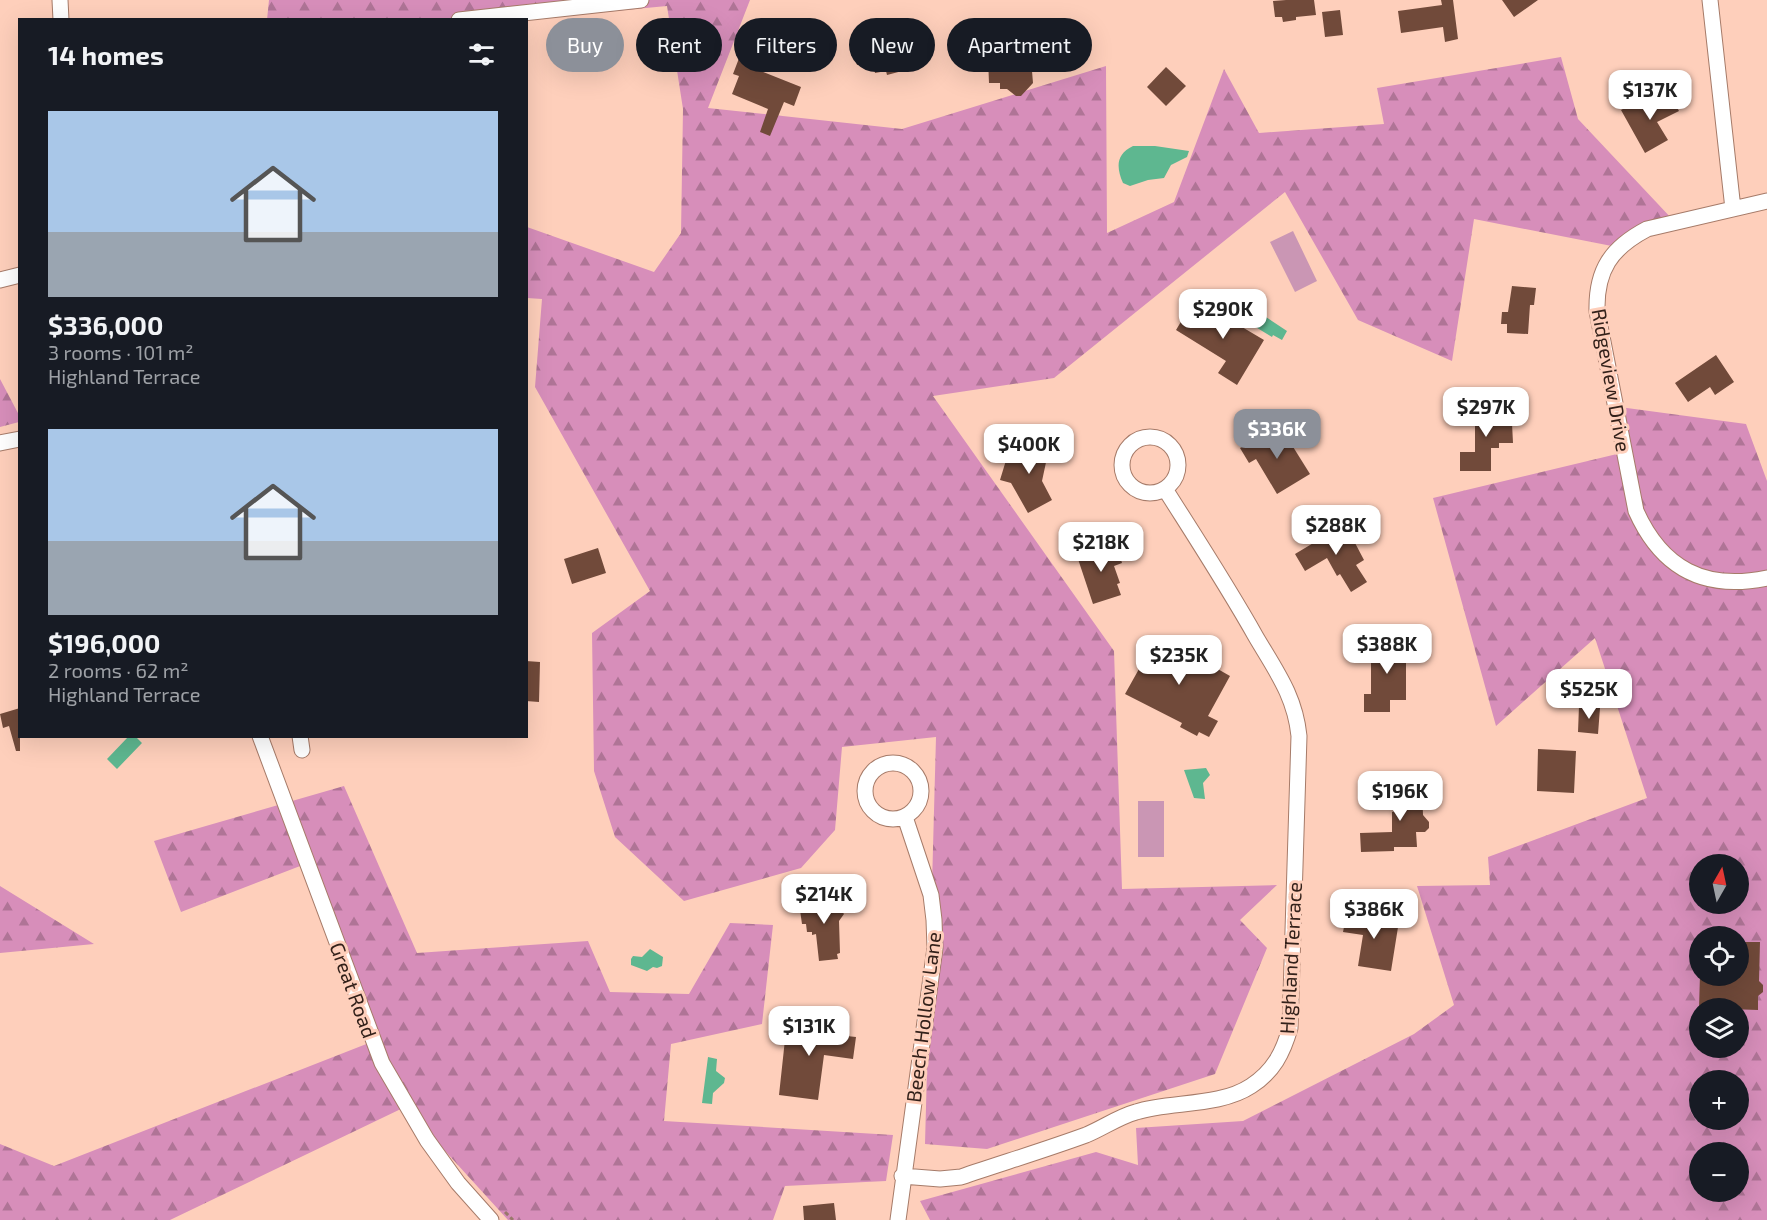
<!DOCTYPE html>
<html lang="en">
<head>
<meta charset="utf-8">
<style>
  :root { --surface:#171b24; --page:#242831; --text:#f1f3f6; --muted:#9ea1a6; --accent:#8c9099 }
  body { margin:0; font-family:"Exo 2",sans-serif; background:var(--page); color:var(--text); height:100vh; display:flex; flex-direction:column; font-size:22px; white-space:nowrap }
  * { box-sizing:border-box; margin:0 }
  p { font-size:20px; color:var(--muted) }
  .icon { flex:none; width:33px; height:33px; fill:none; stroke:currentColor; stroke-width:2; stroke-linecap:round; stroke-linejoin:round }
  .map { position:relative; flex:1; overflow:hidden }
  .details { position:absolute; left:18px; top:18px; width:510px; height:720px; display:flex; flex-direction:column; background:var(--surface); border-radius:0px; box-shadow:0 6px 24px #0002 }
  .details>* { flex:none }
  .guide { position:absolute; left:546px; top:18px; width:570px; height:54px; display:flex; gap:12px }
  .needle { width:39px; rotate:9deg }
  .fabs { position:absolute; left:1689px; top:854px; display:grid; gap:12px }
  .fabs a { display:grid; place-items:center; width:60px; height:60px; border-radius:50%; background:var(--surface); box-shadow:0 6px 24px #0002; font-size:30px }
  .price { position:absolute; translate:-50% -51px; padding:0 14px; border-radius:12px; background:#fff; color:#222; font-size:20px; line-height:39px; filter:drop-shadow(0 2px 3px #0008) }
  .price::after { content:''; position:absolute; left:50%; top:36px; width:18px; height:14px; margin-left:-9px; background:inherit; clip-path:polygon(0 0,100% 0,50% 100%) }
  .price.selected { background:var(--accent); color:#fff }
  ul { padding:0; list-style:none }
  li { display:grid; align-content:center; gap:12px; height:318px; padding:0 30px }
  li span { display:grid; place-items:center; height:186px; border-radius:0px; color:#555 }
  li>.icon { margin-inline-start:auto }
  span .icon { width:108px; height:108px; fill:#fffc; stroke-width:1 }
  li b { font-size:26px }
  h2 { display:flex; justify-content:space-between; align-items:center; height:72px; padding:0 30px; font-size:26px }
  .tag { padding:0 21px; border-radius:27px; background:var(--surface); box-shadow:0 6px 24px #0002; font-size:21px; line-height:54px }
  .tag.selected { background:var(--accent); color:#fff }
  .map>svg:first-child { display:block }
  .grass { fill:#ca96b4 }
  .forest { fill:url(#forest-firs); fill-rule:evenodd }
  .water { fill:#5eb790 }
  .building { fill:#714a3a }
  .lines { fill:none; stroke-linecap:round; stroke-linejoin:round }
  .minor-casing { stroke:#a67b69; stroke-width:17 }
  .path { stroke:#99796b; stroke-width:3; stroke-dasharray:4.5 3; stroke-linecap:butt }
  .minor { stroke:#fff; stroke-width:15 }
  .labels { text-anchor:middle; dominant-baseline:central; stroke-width:6; stroke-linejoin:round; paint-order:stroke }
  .street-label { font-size:20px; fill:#33211a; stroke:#fecfbb }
</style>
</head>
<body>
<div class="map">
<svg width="1767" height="1220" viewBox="0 0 1767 1220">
  <defs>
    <pattern id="forest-firs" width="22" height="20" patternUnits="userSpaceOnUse" patternTransform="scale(1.5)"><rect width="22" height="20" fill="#d78eba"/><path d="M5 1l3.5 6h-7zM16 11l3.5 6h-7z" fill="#af7496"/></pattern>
  </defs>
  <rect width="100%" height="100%" fill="#fecfbb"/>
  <path class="grass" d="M1293 231 1317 281 1295 292 1270 242Z
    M1138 801H1164V857H1138Z"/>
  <path class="forest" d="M269 0H750L708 108 902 129 1106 66 1107 233 1174 202 1224 69 1259 133 1384 124 1377 88 1561 57 1578 119 1673 220 1627 249 1474 219 1452 361 1358 320 1285 192 1054 378 933 396 1114 651 1122 889 1277 885 1240 920 1267 948 1215 1074 987 1149 925 1144 936 737 842 747 835 830 801 868 684 901 615 837 594 771 592 633 650 591 535 387 542 299 527 298V227L654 272 681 233 683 109 667 6 519 20H267Z
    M0 379 19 415V422L0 427Z
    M1612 406 1746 424 1767 481V1220H930L920 1201 1096 1152 1138 1165 1136 1128 1243 1121 1414 1034 1454 1005 1417 886 1490 885 1488 857 1647 798 1595 638 1496 726 1433 498 1617 454ZM1700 864H1738V903H1700ZM1700 936H1738V975H1700ZM1700 1008H1738V1047H1700ZM1700 1080H1738V1119H1700ZM1700 1152H1738V1191H1700Z
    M344 786 417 953 588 941 610 992 689 994 730 923 773 925 762 1024 671 1044 664 1121 893 1135 886 1181 785 1186 773 1220H508L405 1107 170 1220H0V1144L54 1166 374 1041 308 863 181 912 154 841Z
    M0 886 94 944 0 953Z"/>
  <path class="water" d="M1133 146H1155L1189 151 1187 157 1171 165 1164 178 1148 180 1130 186 1123 183C1116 167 1116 154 1133 146Z
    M1257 311 1287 331 1282 340 1273 335 1272 337 1249 323Z
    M128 737H136L142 743 117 769 107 759Z
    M1206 768 1210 775 1203 783 1205 799 1194 798 1184 770Z
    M650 949 663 957 662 966 657 968 653 967 647 971 631 965V959L633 956 642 957Z
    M708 1057 717 1059 716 1071 725 1078 724 1083 713 1093 712 1104 702 1103Z"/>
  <path class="building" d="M1286 0H1314L1316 15 1296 17V20L1283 22 1282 17H1275L1273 1Z
    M1441 0H1453L1458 39 1445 42 1443 27 1401 33 1398 11 1442 5Z
    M1502 0H1538L1514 17Z
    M1340 10 1343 35 1325 37 1322 12Z
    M905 46 906 48 917 46 921 66 887 75 886 71 875 73 871 53Z
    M1046 46 1047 71H1032L1033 83 1021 96H1016L1007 89H1000V83H989L988 58H990V53L1029 52V47Z
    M868 47 872 62 857 65 853 50Z
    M741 53 764 63 761 71 801 87 794 106 784 102 770 136 760 132 768 109 732 94 739 76 733 74Z
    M1166 67 1186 86 1166 106 1147 87Z
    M1669 94 1679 111 1657 122 1668 140 1645 153 1621 110 1644 98 1648 105Z
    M1512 286 1536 288 1534 305H1530L1528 334 1507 333V324H1501L1502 312H1508Z
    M1206 305 1228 318 1232 312 1246 321 1242 327 1264 340 1237 385 1218 373 1226 361 1176 330 1188 310 1199 317Z
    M1716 355 1734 382 1715 395 1710 387 1688 402 1675 383Z
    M1477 402H1498L1499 423H1512L1513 443H1499V448H1491V471H1460V452H1475V426H1478Z
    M1276 428 1281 436 1285 434 1310 474 1277 494 1256 459 1249 463 1240 448Z
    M1036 437 1048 453 1042 481 1052 500 1028 513 1011 483 1000 480 1007 457 1018 461 1024 442Z
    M1345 524 1364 560 1356 565 1367 582 1351 592 1340 574 1337 576 1327 558 1305 571 1295 554Z
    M1116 543 1122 563 1114 566 1120 583 1117 584 1121 595 1093 604 1077 556Z
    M598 548 606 573 572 584 564 559Z
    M1158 635 1230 676 1208 716 1218 721 1209 737 1199 732 1197 736 1180 727 1182 723 1125 694Z
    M1379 637H1406V700H1390V712H1364V694H1371V648H1379Z
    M526 661 540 662 539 702 526 701Z
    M1579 706 1600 708 1598 734 1578 732Z
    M20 708V751H16L9 726 3 728 0 714Z
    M1538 749 1576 751 1574 793 1537 791Z
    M1414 780 1415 789H1422L1423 815 1429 822V828L1425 832H1416L1417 847H1394V851L1361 852 1360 833 1392 832V812L1396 811 1395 781Z
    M835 893 837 905 844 914 839 921 840 953 837 954 838 959 819 961 816 934 812 935V932H807L806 924H802L800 910 809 909 808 897Z
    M1347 912 1399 921 1391 971 1358 966 1363 935 1343 932Z
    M1741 942H1760L1759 981 1763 985V992L1758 996V1010L1699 1008 1700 975H1738Z
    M804 1016 820 1018 818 1033 856 1037 853 1059 824 1055 818 1100 779 1095 787 1021 803 1023Z
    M834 1203 836 1220H804L803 1206Z"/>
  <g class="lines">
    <defs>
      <path id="minor" d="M60 0 61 20
        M1710 0 1733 209
        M459 20 641 0
        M1767 201 1647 229C1611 248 1596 270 1597 311L1636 511C1662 569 1705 591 1767 578
        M0 280 20 275
        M1122 465a28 28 0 1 1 56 0a28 28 0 1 1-56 0Z
        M0 443 20 439
        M260 736 382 1063 427 1140 458 1183 491 1220
        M300 736 302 750
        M865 791a28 28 0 1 1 56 0a28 28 0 1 1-56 0Z
        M902 1176 940 1179 961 1177C1002 1163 1045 1150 1086 1135 1103 1128 1118 1117 1136 1112 1171 1101 1219 1107 1251 1086 1273 1072 1283 1053 1290 1028L1299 736C1295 696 1276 671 1256 637 1228 587 1196 538 1165 489
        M898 1220 935 948 934 920 931 895 905 817"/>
    </defs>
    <use href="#minor" class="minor-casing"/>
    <path class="path" d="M505 1212 513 1220"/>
    <use href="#minor" class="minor"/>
  </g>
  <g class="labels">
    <g class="street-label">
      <text transform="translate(1612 380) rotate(80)">Ridgeview Drive</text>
      <text transform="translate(1290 958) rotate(-87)">Highland Terrace</text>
      <text transform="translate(354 990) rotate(70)">Great Road</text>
      <text transform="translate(923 1017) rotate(-83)">Beech Hollow Lane</text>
    </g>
  </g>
</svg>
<div class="fabs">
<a><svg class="needle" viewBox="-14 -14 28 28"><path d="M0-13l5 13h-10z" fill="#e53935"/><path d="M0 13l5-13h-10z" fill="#9ea1a6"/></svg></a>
<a><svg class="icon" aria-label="locate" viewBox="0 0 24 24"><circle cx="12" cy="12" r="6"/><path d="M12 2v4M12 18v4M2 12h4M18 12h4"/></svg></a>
<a><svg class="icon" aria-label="layers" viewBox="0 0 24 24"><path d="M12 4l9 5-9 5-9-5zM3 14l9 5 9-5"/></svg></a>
<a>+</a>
<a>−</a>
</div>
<b class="price" style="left:1650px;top:121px">$137K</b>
<b class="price" style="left:1223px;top:340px">$290K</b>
<b class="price" style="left:1486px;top:438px">$297K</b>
<b class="price selected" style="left:1277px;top:460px">$336K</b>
<b class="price" style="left:1029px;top:475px">$400K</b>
<b class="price" style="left:1336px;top:556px">$288K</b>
<b class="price" style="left:1101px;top:573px">$218K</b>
<b class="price" style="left:1387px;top:675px">$388K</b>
<b class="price" style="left:1179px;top:686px">$235K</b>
<b class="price" style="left:1589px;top:720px">$525K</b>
<b class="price" style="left:1400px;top:822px">$196K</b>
<b class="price" style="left:824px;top:925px">$214K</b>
<b class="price" style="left:1374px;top:940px">$386K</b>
<b class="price" style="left:809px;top:1057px">$131K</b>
<div class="guide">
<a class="tag selected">Buy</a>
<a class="tag">Rent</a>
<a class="tag">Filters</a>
<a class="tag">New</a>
<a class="tag">Apartment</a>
</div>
<section class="details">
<h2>14 homes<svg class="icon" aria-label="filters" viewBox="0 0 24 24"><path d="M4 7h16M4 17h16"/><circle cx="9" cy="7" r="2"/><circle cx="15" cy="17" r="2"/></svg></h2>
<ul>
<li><span style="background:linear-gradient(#a9c7e8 65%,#9aa5b1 0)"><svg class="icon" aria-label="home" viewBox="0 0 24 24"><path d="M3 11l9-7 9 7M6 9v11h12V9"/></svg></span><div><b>$336,000</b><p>3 rooms · 101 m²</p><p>Highland Terrace</p></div></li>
<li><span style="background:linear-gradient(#a9c7e8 60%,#9aa5b1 0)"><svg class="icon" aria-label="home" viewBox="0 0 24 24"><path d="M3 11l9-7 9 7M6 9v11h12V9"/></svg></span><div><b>$196,000</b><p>2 rooms · 62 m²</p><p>Highland Terrace</p></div></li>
</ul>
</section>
</div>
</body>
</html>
